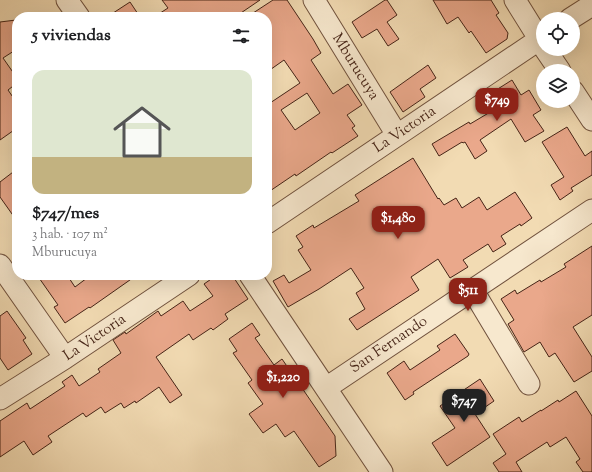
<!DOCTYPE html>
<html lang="es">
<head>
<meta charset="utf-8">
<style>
  :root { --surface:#fff; --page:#f2f2f2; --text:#202124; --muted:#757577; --accent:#8f2418 }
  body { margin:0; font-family:"Sorts Mill Goudy",serif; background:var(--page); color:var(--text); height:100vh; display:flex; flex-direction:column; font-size:15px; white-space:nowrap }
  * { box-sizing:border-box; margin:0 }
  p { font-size:13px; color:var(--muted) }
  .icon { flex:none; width:22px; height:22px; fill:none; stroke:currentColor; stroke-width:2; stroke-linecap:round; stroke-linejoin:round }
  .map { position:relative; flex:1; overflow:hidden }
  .drawer { position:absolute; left:12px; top:12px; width:260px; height:268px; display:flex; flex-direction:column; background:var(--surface); border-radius:16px; box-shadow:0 4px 16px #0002 }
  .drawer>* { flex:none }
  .buttons { position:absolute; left:536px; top:12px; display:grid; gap:8px }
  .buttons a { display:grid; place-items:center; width:44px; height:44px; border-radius:50%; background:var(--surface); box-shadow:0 4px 16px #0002; font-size:20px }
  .price { position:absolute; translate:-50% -34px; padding:0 9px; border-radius:8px; background:var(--accent); color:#fff; font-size:13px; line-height:26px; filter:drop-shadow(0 1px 2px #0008) }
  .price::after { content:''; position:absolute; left:50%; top:24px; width:12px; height:9px; margin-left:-6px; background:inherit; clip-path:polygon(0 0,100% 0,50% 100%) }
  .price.active { background:#222; color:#fff }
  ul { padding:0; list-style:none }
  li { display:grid; align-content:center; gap:8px; height:212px; padding:0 20px }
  li span { display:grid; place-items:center; height:124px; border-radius:12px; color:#555 }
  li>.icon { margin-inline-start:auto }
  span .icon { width:72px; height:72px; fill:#fffc; stroke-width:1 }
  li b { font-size:17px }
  h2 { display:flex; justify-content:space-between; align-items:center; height:48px; padding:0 20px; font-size:17px }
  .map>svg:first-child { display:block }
  .building { fill:#eaa88b; stroke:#462417; fill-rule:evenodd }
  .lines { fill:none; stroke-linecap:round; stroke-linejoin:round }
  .minor-casing { stroke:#71523e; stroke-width:23 }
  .minor { stroke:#f7e8ce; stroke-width:21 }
  .labels { text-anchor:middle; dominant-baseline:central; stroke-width:4; stroke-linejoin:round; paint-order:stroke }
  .street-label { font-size:15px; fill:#462417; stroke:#f7e8ce }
</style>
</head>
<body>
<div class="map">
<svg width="592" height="472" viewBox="0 0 592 472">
  <rect width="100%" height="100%" fill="#f2dbb3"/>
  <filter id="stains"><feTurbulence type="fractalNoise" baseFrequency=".005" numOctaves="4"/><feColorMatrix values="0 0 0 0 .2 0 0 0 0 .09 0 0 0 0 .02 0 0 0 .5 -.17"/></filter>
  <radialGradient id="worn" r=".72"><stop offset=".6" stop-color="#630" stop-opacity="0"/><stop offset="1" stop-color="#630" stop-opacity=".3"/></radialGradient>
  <path class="building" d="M162 0H260L235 17H154L168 8Z
    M273 0H287L313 39 321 53 311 60 333 94 348 84 362 105 347 115 355 126 352 128 358 136 332 153 331 152 296 176 295 174 267 193V105L300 83 284 60 267 72V17H247ZM307 93 320 113 295 130 281 110Z
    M385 0H387L397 15 387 22 399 39 388 46 377 29 362 38 352 22Z
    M433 0H491L499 13 496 15 508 33 507 39 486 53 471 31 469 33 458 17 447 24Z
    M130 2 140 17H107Z
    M16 20 17 49 3 58 17 78V83L8 90 17 103V128L0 140V22Z
    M428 65 436 78 420 89 425 97 403 112 390 92Z
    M512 80 521 95 529 90 541 110 533 115 544 131 525 142 511 119 480 140 487 151 475 159 465 142 463 143 462 142 439 156 432 144 469 122 470 124 502 105 493 92Z
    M567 127 585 156 592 151V175L571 188 573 191 560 200 551 185 564 177 542 142Z
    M413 158 438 199 439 198 444 205 456 198 462 208 479 197 487 210 515 192 532 218 521 226 520 224 501 236 506 244 493 252 488 244 463 260 468 267 450 278 438 259 411 277 419 290 357 330 349 319 365 309 356 293 364 288 351 268 319 289 288 307 273 281 284 275 289 283 311 270 298 250 303 247 296 236 313 225 314 228 359 201 355 195Z
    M17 169V221L0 197V182Z
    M592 246V315L573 327 592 357V371L574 382 555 353 549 357 540 342 524 352 508 324 514 320 501 299 515 290 517 294 540 280 541 282 566 267 564 264Z
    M37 275H67L75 287 91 275H137L90 308 89 307 65 323 54 307 58 305Z
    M217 275H232L248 299 225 314 228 319 213 330 211 328 193 340 189 334 156 357 182 395 170 403 159 387 136 403 135 401 124 408 121 403 105 413 101 407 86 417 83 413 48 436 52 442 33 455 24 441 0 457V421L27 403 30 409 65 386 62 382 72 375 79 386 100 372 98 369 121 353 113 340 125 332 126 334 158 311 161 316 183 301 190 311 213 296 204 284Z
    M7 311 26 338 23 340 32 354 8 370 0 358V316Z
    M252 323 260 335 255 338 274 365 282 359 335 436 336 456 319 467 294 431 285 437 276 424 263 433 249 414 263 404 248 383 252 380 233 353 237 351 229 339Z
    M455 334 469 354 468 356 413 392 414 394 405 400 387 373 404 361 410 370 440 350 437 346Z
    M480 379 494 401 475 414 490 437 447 466 432 443 455 428 440 406Z
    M576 391 592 416V472H583L576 462 580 459 566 437 550 447 547 442 516 462 522 472H499L493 463 506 454 493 434 519 417 522 422 541 410V411L558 400 559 402Z"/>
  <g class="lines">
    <defs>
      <path id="minor" d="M67 0 79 17
        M314 0 397 135
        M515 0 543 45
        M570 19 592 5
        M545 49 560 71
        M573 91 592 120
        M267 223 543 37
        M0 265 65 358
        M250 275 382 472
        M472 289 529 384
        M326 388 592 210
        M0 399 65 358 189 275"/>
    </defs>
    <use href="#minor" class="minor-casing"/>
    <use href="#minor" class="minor"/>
  </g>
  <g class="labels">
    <g class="street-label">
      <text transform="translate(355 67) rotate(58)">Mburucuya</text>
      <text transform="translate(405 130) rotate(-34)">La Victoria</text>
      <text transform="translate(95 338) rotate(-34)">La Victoria</text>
      <text transform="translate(389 345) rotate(-34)">San Fernando</text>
    </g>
  </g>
  <rect width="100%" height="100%" filter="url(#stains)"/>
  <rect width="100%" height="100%" fill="url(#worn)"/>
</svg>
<div class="buttons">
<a><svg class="icon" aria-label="locate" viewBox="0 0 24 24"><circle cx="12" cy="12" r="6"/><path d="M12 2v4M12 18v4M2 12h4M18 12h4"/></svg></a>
<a><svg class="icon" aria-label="layers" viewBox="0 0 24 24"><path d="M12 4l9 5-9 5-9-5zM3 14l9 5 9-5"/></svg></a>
</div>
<b class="price" style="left:497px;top:122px">$749</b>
<b class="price" style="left:398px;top:240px">$1,480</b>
<b class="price" style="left:468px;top:312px">$511</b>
<b class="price" style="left:283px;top:399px">$1,220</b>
<b class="price active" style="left:464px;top:423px">$747</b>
<section class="drawer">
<h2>5 viviendas<svg class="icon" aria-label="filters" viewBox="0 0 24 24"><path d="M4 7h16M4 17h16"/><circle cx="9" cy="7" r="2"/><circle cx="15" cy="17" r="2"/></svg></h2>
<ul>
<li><span style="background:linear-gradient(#dfe7d0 70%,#c2b280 0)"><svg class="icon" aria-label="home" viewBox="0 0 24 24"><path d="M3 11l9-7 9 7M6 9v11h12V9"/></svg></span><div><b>$747/mes</b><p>3 hab. · 107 m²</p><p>Mburucuya</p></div></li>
</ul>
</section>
</div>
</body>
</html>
